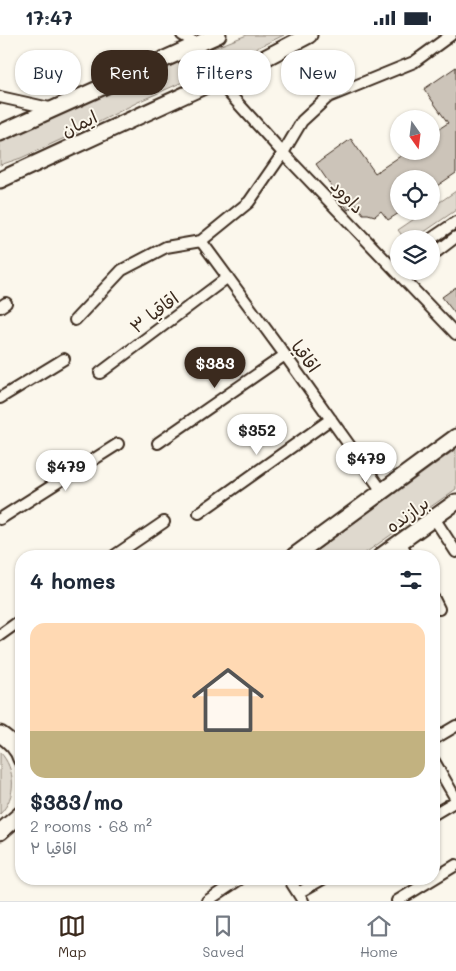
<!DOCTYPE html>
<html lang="en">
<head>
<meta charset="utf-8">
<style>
  :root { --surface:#fff; --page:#f6f6f7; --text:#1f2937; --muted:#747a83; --line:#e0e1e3; --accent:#3b2a1e }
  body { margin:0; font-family:Mali,"Playpen Sans Arabic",sans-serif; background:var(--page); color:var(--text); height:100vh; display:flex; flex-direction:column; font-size:19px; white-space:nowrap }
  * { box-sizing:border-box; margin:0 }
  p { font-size:16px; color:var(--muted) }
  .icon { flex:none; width:28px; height:28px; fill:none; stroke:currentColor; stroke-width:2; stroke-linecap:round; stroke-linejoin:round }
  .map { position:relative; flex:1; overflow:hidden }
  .panel { position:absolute; left:15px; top:515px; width:425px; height:335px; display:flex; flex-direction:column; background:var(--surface); border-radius:20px; box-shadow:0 1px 4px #0004 }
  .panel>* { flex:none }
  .guide { position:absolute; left:15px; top:15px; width:426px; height:45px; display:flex; gap:10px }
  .needle { width:32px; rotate:166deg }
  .buttons { position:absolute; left:390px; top:75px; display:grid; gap:10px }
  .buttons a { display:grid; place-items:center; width:50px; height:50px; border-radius:50%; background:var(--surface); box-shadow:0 1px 4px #0004; font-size:25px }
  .price { position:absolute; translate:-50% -42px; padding:0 11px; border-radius:18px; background:#fff; color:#222; font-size:16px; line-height:32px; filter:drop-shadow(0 1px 2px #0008) }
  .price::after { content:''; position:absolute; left:50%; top:30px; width:15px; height:11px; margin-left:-8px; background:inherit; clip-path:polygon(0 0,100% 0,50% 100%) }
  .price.current { background:var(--accent); color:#fff }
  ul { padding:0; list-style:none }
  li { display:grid; align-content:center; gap:10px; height:265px; padding:0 15px }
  li span { display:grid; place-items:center; height:155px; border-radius:15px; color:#555 }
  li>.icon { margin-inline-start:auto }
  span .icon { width:90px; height:90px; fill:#fffc; stroke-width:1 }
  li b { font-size:21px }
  h2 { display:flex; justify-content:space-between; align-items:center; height:60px; padding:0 15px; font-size:21px }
  .pill { padding:0 18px; border-radius:20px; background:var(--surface); box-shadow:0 1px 4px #0004; font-size:18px; line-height:45px }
  .pill.current { background:var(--accent); color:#fff }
  .status { display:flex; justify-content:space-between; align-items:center; height:35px; padding:0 25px; background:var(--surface); direction:ltr }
  .status svg { height:14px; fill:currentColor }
  .tabs { display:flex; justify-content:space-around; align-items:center; height:70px; border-top:1px solid var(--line); background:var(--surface); font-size:14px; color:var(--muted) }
  .tabs a { display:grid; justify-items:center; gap:2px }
  .tabs .current { color:var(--accent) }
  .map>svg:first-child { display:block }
  .green { fill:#dfd9ce; stroke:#8d8276 }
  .building { fill:#ccc4b9; stroke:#3b2a1e }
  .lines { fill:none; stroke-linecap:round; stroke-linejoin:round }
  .minor-casing { stroke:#3b2a1e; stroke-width:14 }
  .secondary-casing { stroke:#3b2a1e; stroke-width:19 }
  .minor { stroke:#fbf7ec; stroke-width:10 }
  .secondary { stroke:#fbf7ec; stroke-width:15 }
  .labels { text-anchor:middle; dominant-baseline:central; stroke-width:4; stroke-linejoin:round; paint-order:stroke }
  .street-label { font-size:18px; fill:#3b2a1e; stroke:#fbf7ec }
</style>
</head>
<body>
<div class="status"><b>17:47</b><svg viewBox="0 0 49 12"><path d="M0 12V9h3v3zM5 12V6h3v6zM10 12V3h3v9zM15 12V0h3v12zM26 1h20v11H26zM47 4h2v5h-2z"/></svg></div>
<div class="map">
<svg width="456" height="866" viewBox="0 0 456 866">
  <rect width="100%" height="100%" fill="#fbf7ec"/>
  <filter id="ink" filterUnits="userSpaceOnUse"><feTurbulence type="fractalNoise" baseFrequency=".02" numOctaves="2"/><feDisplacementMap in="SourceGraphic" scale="10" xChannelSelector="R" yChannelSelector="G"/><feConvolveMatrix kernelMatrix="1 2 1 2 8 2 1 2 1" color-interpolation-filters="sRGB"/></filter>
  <g filter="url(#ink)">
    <path class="green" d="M247 0H284L234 24 138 67 97 88 21 123 0 130V103L131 45Z
      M456 156V175L414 204 404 203 398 195 426 176H431V173Z
      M456 414V454L361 521H309Z
      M0 717C16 734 17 762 0 779Z"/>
    <path class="building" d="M456 32V138L431 155V144H399V178L388 185 381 176 375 181 368 179H363L356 169 348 175 316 129 351 104 375 138 408 116H431V99L448 88 424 54Z
      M456 252V280L442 262Z"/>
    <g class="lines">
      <defs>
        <path id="minor" d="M182 0 198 9
          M217 45 283 118 456 299
          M0 62 54 74
          M431 204 456 187
          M201 206 285 320 382 456
          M431 221 456 202
          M0 272 6 268
          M75 285 122 235 166 212 201 206 249 167 283 118 302 86 328 62 414 27 451 0
          M100 338 228 242
          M0 363 64 324
          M158 408 285 320
          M199 478 331 384
          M434 483 456 517
          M0 484 118 409
          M400 507 408 521
          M114 521 164 487
          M434 564 439 574
          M0 600 21 585
          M434 704 456 691
          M434 726 456 764
          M434 779 456 766
          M289 844 303 866
          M298 858 323 844
          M207 866 240 844
          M397 866 456 830"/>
        <path id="secondary" d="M0 98 218 0
          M0 145 265 23 309 0
          M294 521 456 402
          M381 521 456 467
          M0 699C9 705 18 713 21 724
          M0 797 21 779"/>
      </defs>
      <use href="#minor" class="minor-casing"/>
      <use href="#secondary" class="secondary-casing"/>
      <use href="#minor" class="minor"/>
      <use href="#secondary" class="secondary"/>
    </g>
  </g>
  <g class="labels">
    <g class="street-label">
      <text transform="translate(79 88) rotate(-25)">ایمان</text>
      <text transform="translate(348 161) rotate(46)">داوود</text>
      <text transform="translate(154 277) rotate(-37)">اقاقیا ۳</text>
      <text transform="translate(306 321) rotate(54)">اقاقیا</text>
      <text transform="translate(407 479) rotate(-36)">برازنده</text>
    </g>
  </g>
</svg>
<div class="buttons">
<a><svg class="needle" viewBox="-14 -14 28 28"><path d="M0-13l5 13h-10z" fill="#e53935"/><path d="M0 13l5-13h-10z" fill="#747a83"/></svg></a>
<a><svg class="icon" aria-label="locate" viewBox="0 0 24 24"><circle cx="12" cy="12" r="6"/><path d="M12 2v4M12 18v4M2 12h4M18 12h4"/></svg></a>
<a><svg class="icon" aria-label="layers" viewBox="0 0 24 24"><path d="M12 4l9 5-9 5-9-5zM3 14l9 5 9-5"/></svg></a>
</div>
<b class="price current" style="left:215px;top:354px">$383</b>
<b class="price" style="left:257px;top:421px">$352</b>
<b class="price" style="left:366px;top:449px">$479</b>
<b class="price" style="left:66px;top:457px">$479</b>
<div class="guide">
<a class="pill">Buy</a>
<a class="pill current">Rent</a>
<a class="pill">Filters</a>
<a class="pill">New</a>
</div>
<section class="panel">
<h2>4 homes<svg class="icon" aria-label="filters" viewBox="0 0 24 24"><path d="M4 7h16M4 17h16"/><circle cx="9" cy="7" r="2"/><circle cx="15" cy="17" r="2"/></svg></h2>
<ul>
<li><span style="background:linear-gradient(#ffd9b3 70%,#c2b280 0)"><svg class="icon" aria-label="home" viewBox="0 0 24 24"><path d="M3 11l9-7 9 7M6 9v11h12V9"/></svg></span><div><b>$383/mo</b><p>2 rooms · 68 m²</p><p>اقاقیا ۲</p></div></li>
</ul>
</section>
</div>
<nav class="tabs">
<a class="current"><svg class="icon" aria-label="map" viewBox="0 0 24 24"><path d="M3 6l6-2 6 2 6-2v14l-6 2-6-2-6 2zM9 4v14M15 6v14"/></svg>Map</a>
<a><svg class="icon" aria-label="saved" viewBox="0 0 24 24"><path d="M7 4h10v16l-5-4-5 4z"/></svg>Saved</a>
<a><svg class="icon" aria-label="home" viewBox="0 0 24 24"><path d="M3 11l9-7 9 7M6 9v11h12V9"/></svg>Home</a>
</nav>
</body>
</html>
